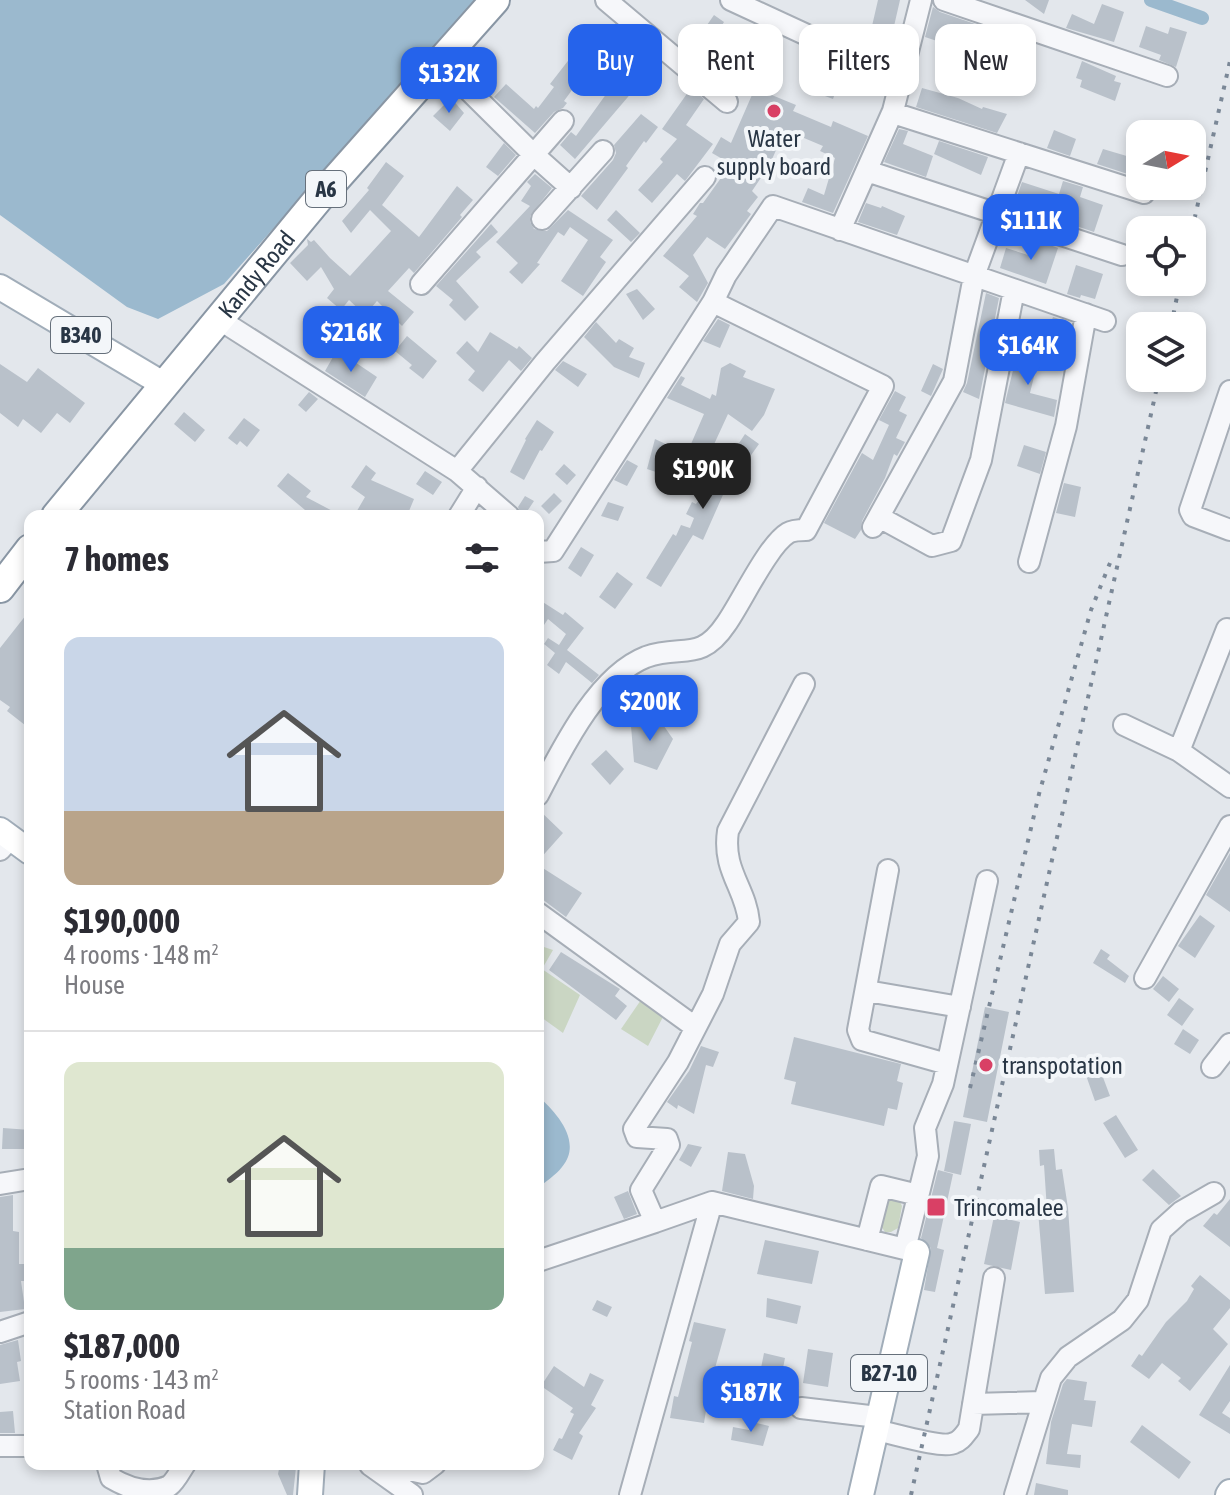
<!DOCTYPE html>
<html lang="en">
<head>
<meta charset="utf-8">
<style>
  :root { --surface:#fff; --page:#f2f2f3; --text:#2b2b33; --muted:#7c7c81; --line:#e1e1e2; --accent:#2563eb }
  body { margin:0; font-family:"Asap Condensed",sans-serif; background:var(--page); color:var(--text); height:100vh; display:flex; flex-direction:column; font-size:30px; white-space:nowrap }
  * { box-sizing:border-box; margin:0 }
  p { font-size:26px; color:var(--muted) }
  .icon { flex:none; width:44px; height:44px; fill:none; stroke:currentColor; stroke-width:2; stroke-linecap:round; stroke-linejoin:round }
  .map { position:relative; flex:1; overflow:hidden }
  .details { position:absolute; left:24px; top:510px; width:520px; height:960px; display:flex; flex-direction:column; background:var(--surface); border-radius:16px; box-shadow:0 4px 12px #0003 }
  .details>* { flex:none }
  .guide { position:absolute; left:568px; top:24px; width:542px; height:72px; display:flex; gap:16px }
  .needle { width:52px; rotate:80deg }
  .fabs { position:absolute; left:1126px; top:120px; display:grid; gap:16px }
  .fabs a { display:grid; place-items:center; width:80px; height:80px; border-radius:16px; background:var(--surface); box-shadow:0 4px 12px #0003; font-size:40px }
  .price { position:absolute; translate:-50% -68px; padding:0 18px; border-radius:16px; background:var(--accent); color:#fff; font-size:26px; line-height:52px; filter:drop-shadow(0 2px 4px #0008) }
  .price::after { content:''; position:absolute; left:50%; top:48px; width:24px; height:18px; margin-left:-12px; background:inherit; clip-path:polygon(0 0,100% 0,50% 100%) }
  .price.current { background:#222; color:#fff }
  ul { padding:0; list-style:none }
  li { display:grid; align-content:center; gap:16px; height:424px; padding:0 40px }
  li+li { border-top:2px solid var(--line) }
  li span { display:grid; place-items:center; height:248px; border-radius:16px; color:#555 }
  li>.icon { margin-inline-start:auto }
  span .icon { width:144px; height:144px; fill:#fffc; stroke-width:1 }
  li b { font-size:34px }
  h2 { display:flex; justify-content:space-between; align-items:center; height:96px; padding:0 40px; font-size:34px }
  .pill { padding:0 28px; border-radius:16px; background:var(--surface); box-shadow:0 4px 12px #0003; font-size:28px; line-height:72px }
  .pill.current { background:var(--accent); color:#fff }
  .map>svg:first-child { display:block }
  .green { fill:#cad6c3 }
  .water { fill:#9bb9ce }
  .lines { fill:none; stroke-linecap:round; stroke-linejoin:round }
  .canal { stroke:#9bb9ce; stroke-width:14 }
  .building { fill:#b9c1ca }
  .minor-casing { stroke:#a7aeb7; stroke-width:24 }
  .major-casing { stroke:#a1adb9; stroke-width:28 }
  .highway-casing { stroke:#8996a4; stroke-width:32 }
  .minor { stroke:#f6f7fa; stroke-width:20 }
  .major { stroke:#fff; stroke-width:24 }
  .highway { stroke:#fff; stroke-width:28 }
  .rail { stroke:#7b8897; stroke-width:4; stroke-dasharray:4 8; stroke-linecap:butt }
  .poi-dot { fill:#d94065; stroke:#f3f6f9; stroke-width:3 }
  .labels { text-anchor:middle; dominant-baseline:central; stroke-width:8; stroke-linejoin:round; paint-order:stroke }
  .shield { fill:#f3f6f9; stroke:#66707b; stroke-width:2 }
  .shield-label { font-size:22px; font-weight:bold; fill:#293645 }
  .poi-label { font-size:24px; fill:#293645; stroke:#f3f6f9; text-anchor:start }
  .street-label { font-size:24px; fill:#293645; stroke:#f3f6f9 }
</style>
</head>
<body>
<div class="map">
<svg width="1230" height="1495" viewBox="0 0 1230 1495">
  <rect width="100%" height="100%" fill="#e3e7ec"/>
  <path class="green" d="M538 945 553 950 542 969 580 995 563 1033 538 1015Z
    M643 997 665 1013 648 1046 621 1029Z
    M890 1199 899 1200 902 1206 898 1228 891 1232H885L881 1226 885 1204Z"/>
  <path class="water" d="M0 0H476L224 284 158 319 127 307 0 215Z
    M538 1096C557 1113 583 1142 562 1167 556 1175 546 1181 538 1188Z"/>
  <g class="lines">
    <path class="canal" d="M1151 0 1202 18"/>
  </g>
  <path class="building" d="M878 0H900L892 35 898 37 894 53 875 48 881 27 872 26Z
    M1025 0H1049L1044 14Z
    M1102 4 1124 12 1114 42 1066 28 1072 14 1094 24Z
    M933 7 940 12 981 26 973 53 925 37Z
    M714 15 724 22 718 32 707 25Z
    M1146 26 1168 34 1170 27 1187 32 1176 67 1159 60 1161 55 1139 47Z
    M584 46 597 54 587 69 591 72 584 82 580 79 564 101 567 103 563 108 554 112 535 133 494 97 506 84 534 109 536 106 538 108 554 87 550 84 571 57Z
    M627 55 632 59 635 55 643 62 649 56 659 70 644 88 639 84 575 159 560 145 571 132 576 136 612 86 609 84 621 69 618 66Z
    M817 61 843 70 833 99 809 90Z
    M1082 61 1116 76 1114 81 1121 83 1115 101 1080 87 1082 80 1076 78Z
    M691 88 704 99 686 125 713 144 685 181 677 174 652 203 638 190 663 162 660 159 677 139 662 129Z
    M755 88 796 105 793 111 831 127 833 121 868 136 833 213 802 202 808 188 824 195 835 158 820 151 823 146 785 130 769 166 752 191 758 197 747 211 751 214 740 229 725 249 707 237 693 255 708 283 697 302 679 287 689 276 663 256 697 216 693 214 700 203H703L731 164 712 153 721 137 731 143Z
    M922 88 958 98 982 109 983 107 1007 114 997 133 916 107Z
    M451 98 464 113 450 131 433 116Z
    M641 114 658 127 646 143 644 141 626 166 628 168 597 210 581 196 613 160 616 153 614 145Z
    M899 129 908 131 903 144 933 156 926 177 884 162Z
    M1054 130 1076 139 1070 156 1047 148Z
    M1138 134 1140 178 1097 164 1103 149 1130 157Z
    M939 141 988 157 981 175 934 154Z
    M504 143 516 155 498 176 486 167Z
    M386 162 404 176 382 205 419 237 457 186 473 200 460 215 462 217 414 273 409 268 388 291 414 312 402 326 377 301 365 315 349 300 341 310 327 298 334 289 321 267 307 281 290 263 308 245 307 239 311 242 314 240 330 258 350 276 391 231 370 210 351 233 342 221 369 190 367 188Z
    M535 174 552 188 530 216V222L534 229 547 231 568 210 613 240 600 257 606 262 583 296 561 281 588 240 570 227 564 236 558 232 537 263 540 264 522 284 509 272 518 263 496 242 530 206 521 201 531 186 527 182Z
    M1063 181 1083 187 1080 197 1103 205 1094 232 1014 205 1022 182 1059 194Z
    M866 203 881 208 882 206 905 216 897 235 858 222Z
    M616 210 640 233 631 242 607 220Z
    M491 224 498 232 476 252 481 257 456 281 479 307 465 321 449 305 453 300 436 286Z
    M1033 239 1058 248 1046 284 1000 268 1006 248 1028 255Z
    M1076 265 1103 274 1095 299 1081 295 1080 298 1067 294Z
    M637 289 655 309 643 320 626 294Z
    M986 293 999 298 979 399 963 392 967 383Z
    M1053 317 1071 323 1068 334 1049 328Z
    M718 319 730 325 720 348 703 341Z
    M596 322 616 343 619 339 634 348 629 357 645 363 639 378 614 367 584 337Z
    M490 332 517 349 519 346 532 358 521 371 509 360 483 392 468 380 475 371 456 353 467 341 478 352Z
    M407 336 437 361 423 379 409 368 412 365 395 351Z
    M337 350 377 377 365 397 325 371Z
    M1018 350 1039 356 1030 393 1057 400 1054 417 1005 403Z
    M563 361 587 374 578 387 555 370Z
    M730 363 746 371 743 377 775 389 764 415 752 431 728 414 710 453 691 444 704 414 667 398 681 376 685 378 681 385 710 399 712 394 716 396 721 368Z
    M0 364 27 382 38 368 85 403 70 423 57 413 41 433 23 419 18 427 0 413Z
    M933 364 943 369 931 396 921 391Z
    M895 391 906 397 899 411 907 415 896 438 905 442 897 456 894 454 885 478 862 521 861 530 855 539 824 523 862 453 873 460 889 425 879 420Z
    M309 392 318 399 306 412 298 405Z
    M184 412 205 430 195 442 174 424Z
    M244 418 260 430 247 447 240 441 237 445 228 438Z
    M537 420 554 432 542 451 540 450 524 480 510 472 526 440 525 439Z
    M745 434 759 444 744 465 749 467 742 484 730 479 703 540 693 535 661 587 646 578 673 534 676 536 681 525 690 528 694 518 686 514 692 502 696 504 701 497 703 498Z
    M655 439 672 447 662 474 647 469Z
    M1024 445 1046 452 1040 474 1017 466Z
    M627 460 638 466 627 486 614 480Z
    M564 464 576 475 567 485 555 474Z
    M366 465 376 473 371 480 414 499 407 516H354L365 497 351 487Z
    M425 471 442 482 433 495 416 484Z
    M288 473 311 491 306 497 342 516H312L277 486Z
    M1064 483 1081 487 1075 517 1056 513Z
    M554 493 562 501 549 514 541 506Z
    M525 496 534 501 524 516H522L518 507Z
    M608 502 624 507 618 521 601 516Z
    M581 547 594 555 581 577 568 568Z
    M617 572 633 584 615 609 599 597Z
    M538 599 563 615 565 612 584 628 567 650 599 675 592 683 566 662 559 674 547 665 555 653 544 644 548 638 559 645 566 634 548 619 538 634Z
    M30 610V729L7 711 10 707 0 700V648Z
    M659 719 673 739 657 770 634 762 631 726Z
    M606 750 624 769 610 785 591 764Z
    M538 809 563 833 538 861Z
    M1230 853V912L1206 895Z
    M538 865 582 893 566 917 538 896Z
    M1200 915 1215 926 1195 958 1178 946Z
    M1101 949 1110 955 1107 959 1129 976 1125 983 1093 963Z
    M561 952 620 989 615 996 627 1006 616 1020 549 970Z
    M1163 976 1179 989 1169 1002 1153 989Z
    M1179 998 1194 1009 1182 1026 1167 1015Z
    M985 1007 1009 1012 987 1122 963 1117Z
    M1183 1029 1199 1040 1190 1054 1174 1044Z
    M794 1037 901 1064 897 1081 903 1083 897 1110 888 1108 884 1126 791 1104 796 1082 784 1079Z
    M701 1046 719 1052 713 1067 706 1065 694 1114 678 1105 677 1109 667 1102 689 1071Z
    M1095 1056 1110 1096 1095 1101 1081 1061Z
    M1116 1115 1138 1150 1125 1158 1103 1123Z
    M954 1121 971 1124 961 1175 944 1171Z
    M3 1128 30 1130V1149H2Z
    M688 1144 702 1147 691 1167 679 1160Z
    M1054 1149 1056 1170 1062 1169 1068 1208 1074 1292 1045 1294 1038 1211 1047 1210 1044 1165 1040 1166 1039 1150Z
    M728 1152 745 1154 754 1186 753 1199 722 1191Z
    M1153 1169 1181 1196 1169 1205 1142 1180Z
    M938 1170 953 1174 937 1248 944 1250 935 1292 924 1290 931 1248 921 1238Z
    M628 1191 637 1214 624 1219 614 1197Z
    M13 1195V1231L19 1232V1264H27V1281H21L25 1309 0 1312V1197Z
    M1230 1199V1247L1203 1226 1214 1213 1217 1215Z
    M994 1216 1020 1222 1011 1270 984 1264Z
    M765 1240 819 1251 812 1284 757 1274Z
    M1200 1275 1230 1300V1308L1213 1329 1228 1344 1190 1391 1178 1381 1181 1378 1162 1363 1149 1379 1131 1366 1139 1354 1142 1356 1166 1322 1187 1301 1194 1289 1191 1286Z
    M767 1298 801 1306 797 1324 766 1317Z
    M597 1300 612 1307 607 1317 592 1310Z
    M694 1322 726 1329 710 1386 704 1423 670 1418 674 1396 678 1397 692 1342 689 1341Z
    M18 1340 21 1361 17 1362 20 1381 0 1384V1345Z
    M808 1349 833 1353 828 1387 803 1383Z
    M764 1353 785 1358 780 1383 759 1378Z
    M1230 1365V1401L1222 1413 1230 1418V1434L1199 1415Z
    M554 1366 584 1387 590 1373 604 1380 591 1405 596 1408 579 1433 583 1436 572 1460 553 1450 559 1438 562 1439 574 1414 570 1412 573 1408 541 1386Z
    M1067 1379 1087 1382 1084 1400 1096 1401 1092 1427 1072 1424 1067 1454 1081 1455 1080 1468 1046 1464 1051 1422 1063 1384Z
    M13 1411 15 1433H0V1412Z
    M752 1422 769 1426 763 1446 731 1440 733 1427 749 1430Z
    M1142 1425 1191 1462 1179 1479 1130 1442Z
    M280 1464 296 1467 293 1495H287L278 1474Z
    M1036 1483 1068 1490V1495H1034Z"/>
  <g class="lines">
    <defs>
      <path id="minor" d="M606 0 727 102
        M731 0 848 54 903 69
        M944 0 1167 76
        M441 63 534 155 571 188
        M893 113 1144 193
        M867 171 1122 255
        M542 219 603 151
        M840 230 893 111 921 0
        M421 284 563 121
        M217 318 457 471 509 516
        M1230 391 1190 510 1193 516 1230 530
        M457 471 545 362 705 177
        M459 516 477 487
        M879 517 932 546 951 541 981 460 1014 290
        M873 527 954 381 974 276 1019 153
        M538 552 553 551 713 302 726 275 773 206 1105 321
        M1029 562 1066 426 1086 314
        M1124 725 1179 751 1230 787
        M1179 751 1227 629
        M538 795C561 751 597 676 646 657 682 644 700 663 726 624 741 603 768 545 788 533 793 530 800 530 806 530L883 386 713 302
        M0 850 11 838
        M888 870 858 1030 862 1040 947 1064
        M538 913 695 1027
        M1145 978 1230 826
        M867 991 960 1007
        M1212 1067 1230 1044
        M0 1184 30 1179
        M712 1202 655 1222 641 1190 669 1145 667 1139 637 1137 634 1129 678 1062 713 994 730 944 749 922C746 888 722 871 728 831L804 684
        M867 1240 881 1186 918 1195
        M905 1249 928 1156 925 1128 943 1084 987 881
        M538 1261 655 1222
        M0 1332 30 1322
        M973 1404 1042 1402
        M801 1408 878 1417
        M875 1430C892 1433 942 1449 954 1443 961 1441 964 1435 969 1429L994 1278
        M0 1446H30
        M107 1464 111 1478C128 1488 149 1495 169 1486 175 1482 181 1470 185 1464
        M382 1464 423 1473 435 1464
        M370 1465 412 1495
        M630 1495 712 1202 917 1252
        M1015 1495 1051 1378 1068 1357 1122 1320 1138 1300 1161 1230 1181 1212 1214 1193"/>
      <path id="major" d="M0 287 163 384
        M0 830 30 852
        M310 1495 312 1464
        M861 1495 917 1252
        M1228 1495 1230 1492"/>
      <g id="highway">
        <path id="s1" d="M56 516 319 198 495 0"/>
        <path d="M0 588 30 549"/>
      </g>
    </defs>
    <use href="#minor" class="minor-casing"/>
    <use href="#major" class="major-casing"/>
    <use href="#highway" class="highway-casing"/>
    <use href="#minor" class="minor"/>
    <use href="#major" class="major"/>
    <use href="#highway" class="highway"/>
    <path class="rail" d="M1192 230 1230 61
      M1171 326 1180 282
      M970 1088 1039 794 1091 610 1110 563
      M911 1495 1159 378"/>
  </g>
  <g class="poi-dot">
    <circle cx="774" cy="111" r="8"/>
    <circle cx="986" cy="1065" r="8"/>
    <rect x="926" y="1197" width="20" height="20" rx="4"/>
  </g>
  <g class="labels">
    <g class="shield">
      <rect x="306" y="171" width="40" height="36" rx="6"/>
      <rect x="51" y="317" width="60" height="36" rx="6"/>
      <rect x="851" y="1355" width="76" height="36" rx="6"/>
    </g>
    <g class="shield-label">
      <text x="326" y="189">A6</text>
      <text x="81" y="335">B340</text>
      <text x="889" y="1373">B27-10</text>
    </g>
    <g class="poi-label">
      <text x="774" y="138" text-anchor="middle">Water<tspan x="774" dy="28">supply board</tspan></text>
      <text x="1002" y="1065">transpotation</text>
      <text x="954" y="1207">Trincomalee</text>
    </g>
    <g class="street-label">
      <text stroke="none"><textPath href="#s1" startOffset="314">Kandy Road</textPath></text>
    </g>
  </g>
</svg>
<div class="fabs">
<a><svg class="needle" viewBox="-14 -14 28 28"><path d="M0-13l5 13h-10z" fill="#e53935"/><path d="M0 13l5-13h-10z" fill="#7c7c81"/></svg></a>
<a><svg class="icon" aria-label="locate" viewBox="0 0 24 24"><circle cx="12" cy="12" r="6"/><path d="M12 2v4M12 18v4M2 12h4M18 12h4"/></svg></a>
<a><svg class="icon" aria-label="layers" viewBox="0 0 24 24"><path d="M12 4l9 5-9 5-9-5zM3 14l9 5 9-5"/></svg></a>
</div>
<b class="price" style="left:449px;top:115px">$132K</b>
<b class="price" style="left:1031px;top:262px">$111K</b>
<b class="price" style="left:351px;top:374px">$216K</b>
<b class="price" style="left:1028px;top:387px">$164K</b>
<b class="price current" style="left:703px;top:511px">$190K</b>
<b class="price" style="left:650px;top:743px">$200K</b>
<b class="price" style="left:751px;top:1434px">$187K</b>
<div class="guide">
<a class="pill current">Buy</a>
<a class="pill">Rent</a>
<a class="pill">Filters</a>
<a class="pill">New</a>
</div>
<section class="details">
<h2>7 homes<svg class="icon" aria-label="filters" viewBox="0 0 24 24"><path d="M4 7h16M4 17h16"/><circle cx="9" cy="7" r="2"/><circle cx="15" cy="17" r="2"/></svg></h2>
<ul>
<li><span style="background:linear-gradient(#c9d6e8 70%,#b9a48a 0)"><svg class="icon" aria-label="home" viewBox="0 0 24 24"><path d="M3 11l9-7 9 7M6 9v11h12V9"/></svg></span><div><b>$190,000</b><p>4 rooms · 148 m²</p><p>House</p></div></li>
<li><span style="background:linear-gradient(#dfe7d0 75%,#7fa58c 0)"><svg class="icon" aria-label="home" viewBox="0 0 24 24"><path d="M3 11l9-7 9 7M6 9v11h12V9"/></svg></span><div><b>$187,000</b><p>5 rooms · 143 m²</p><p>Station Road</p></div></li>
</ul>
</section>
</div>
</body>
</html>
